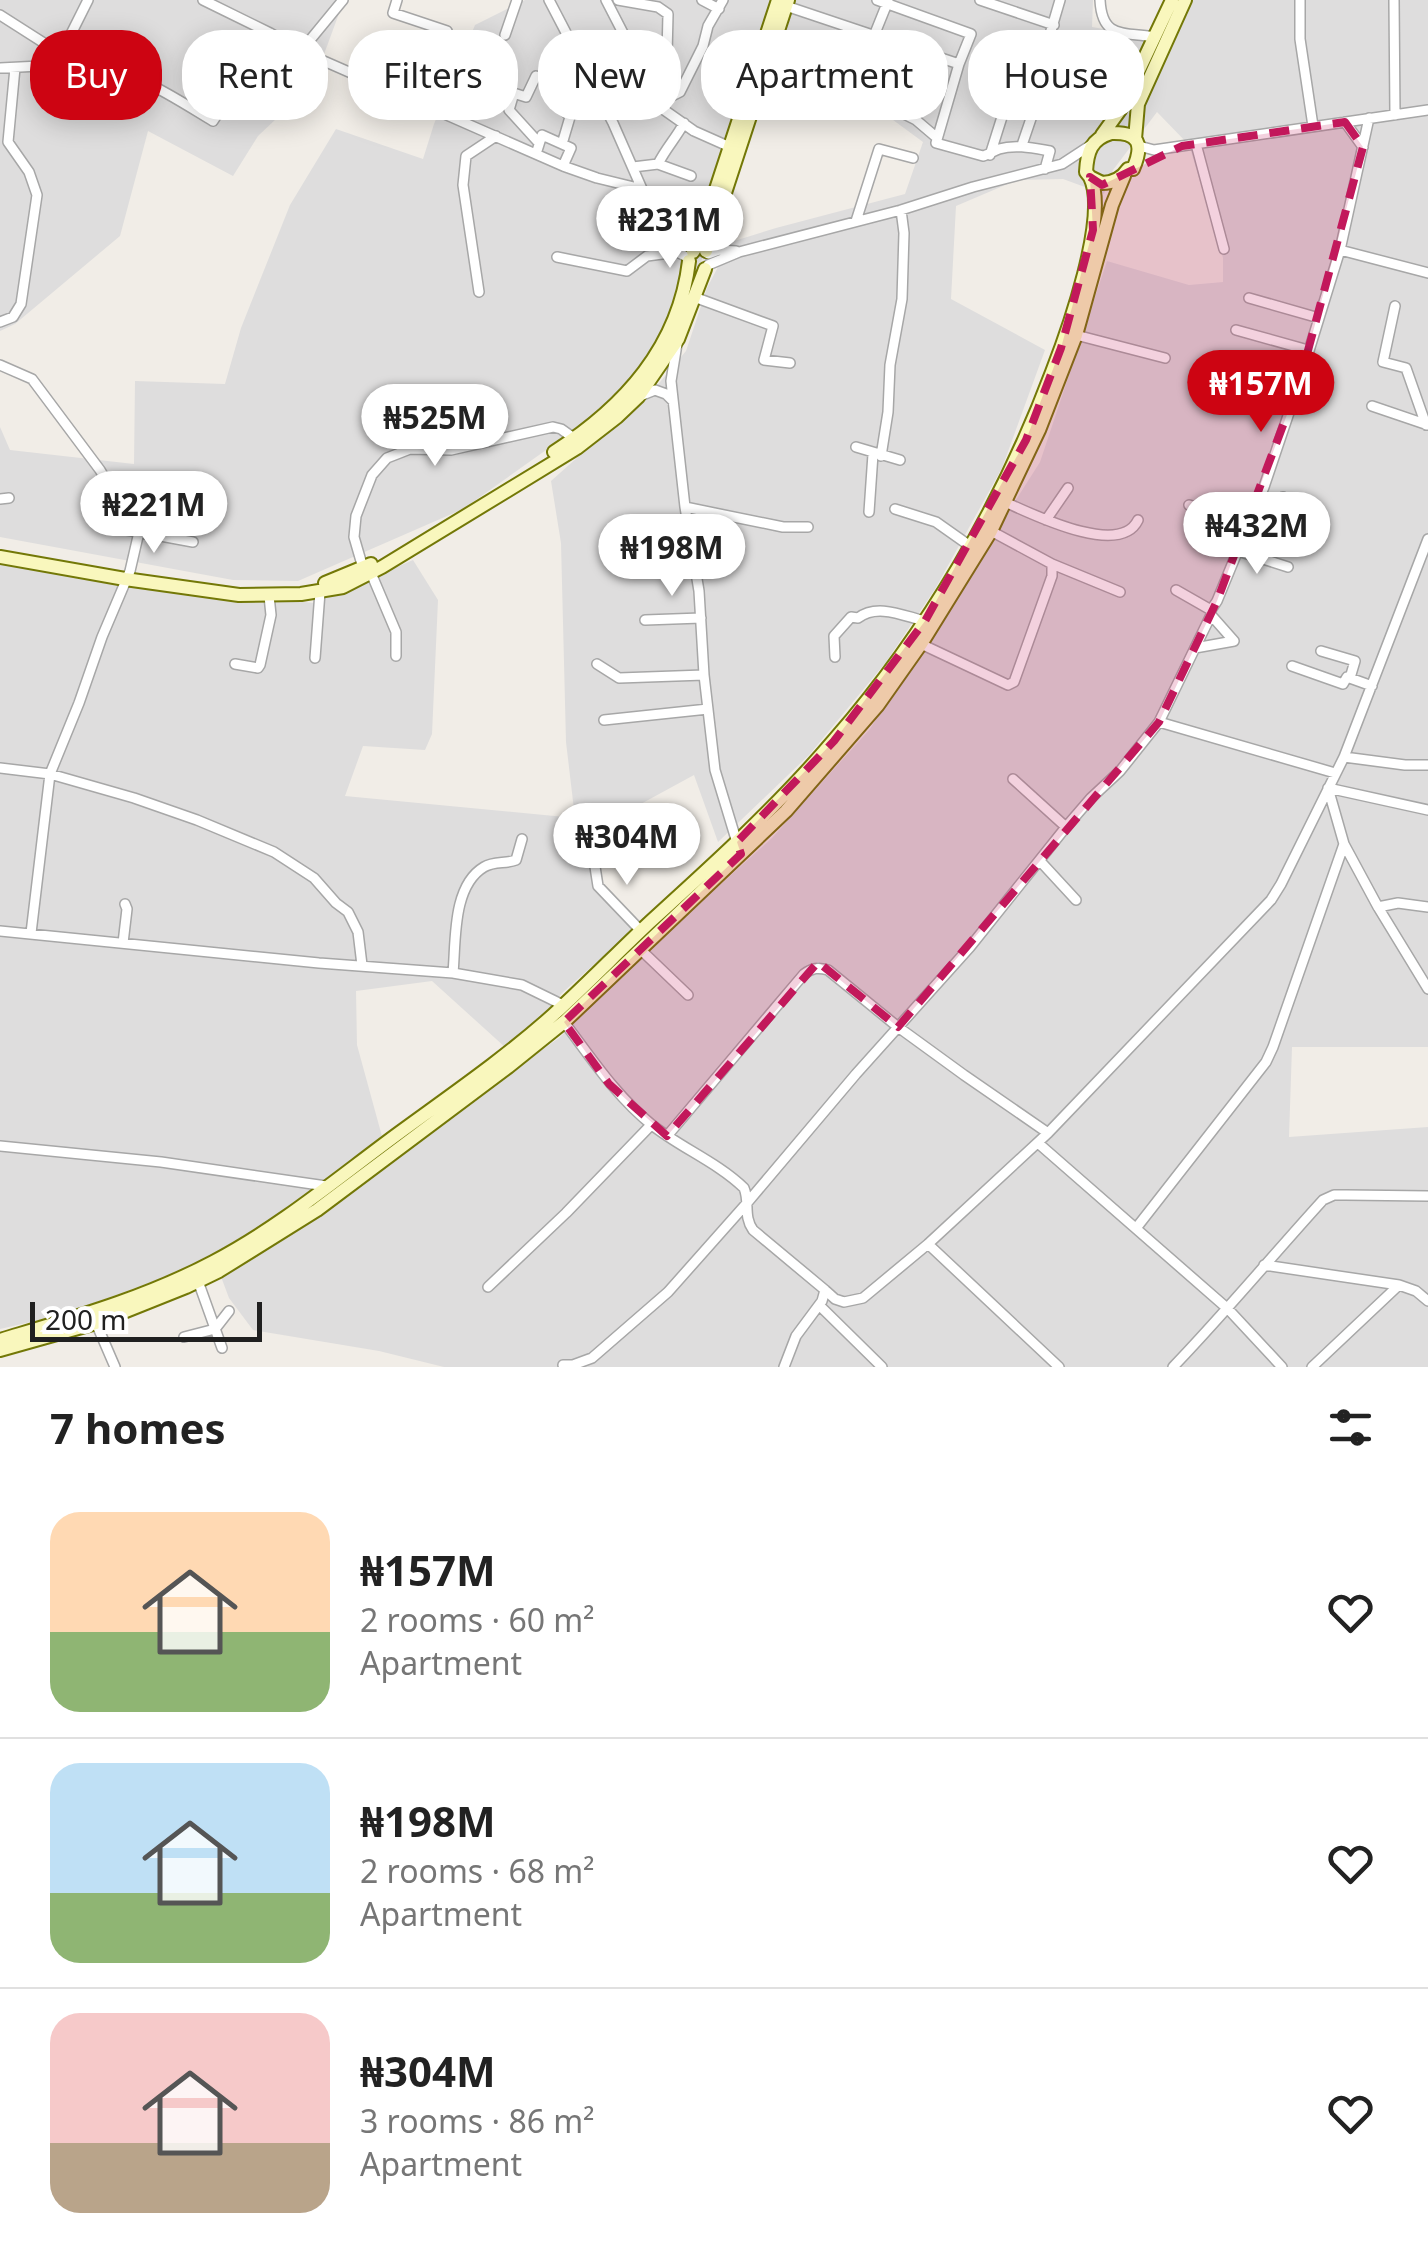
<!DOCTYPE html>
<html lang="en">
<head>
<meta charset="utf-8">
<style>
  :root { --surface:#fff; --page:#f6f6f6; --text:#222; --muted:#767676; --line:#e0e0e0; --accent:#cd0412 }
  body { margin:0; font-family:"Noto Sans",sans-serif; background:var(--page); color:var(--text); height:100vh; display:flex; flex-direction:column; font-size:38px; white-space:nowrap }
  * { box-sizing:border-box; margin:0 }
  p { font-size:32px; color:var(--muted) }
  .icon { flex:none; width:55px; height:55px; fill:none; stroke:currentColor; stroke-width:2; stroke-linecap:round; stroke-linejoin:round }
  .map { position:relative; height:1367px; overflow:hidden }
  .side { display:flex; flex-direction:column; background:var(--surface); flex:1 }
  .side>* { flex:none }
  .top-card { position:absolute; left:30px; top:30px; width:1370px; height:90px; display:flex; gap:20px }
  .scale { position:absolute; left:30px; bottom:25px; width:232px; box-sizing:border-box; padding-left:10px; border:5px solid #202020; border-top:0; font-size:28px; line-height:35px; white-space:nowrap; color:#202020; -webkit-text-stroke:8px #fff; paint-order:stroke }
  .price { position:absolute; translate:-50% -85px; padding:0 22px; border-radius:35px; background:#fff; color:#222; font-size:32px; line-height:65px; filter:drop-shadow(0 2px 5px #0008) }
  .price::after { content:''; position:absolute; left:50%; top:60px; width:30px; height:22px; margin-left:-15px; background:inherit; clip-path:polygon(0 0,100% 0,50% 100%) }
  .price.selected { background:var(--accent); color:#fff }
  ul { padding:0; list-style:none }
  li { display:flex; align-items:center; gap:30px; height:250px; padding:0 50px }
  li+li { border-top:2px solid var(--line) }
  li span { display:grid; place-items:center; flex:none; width:280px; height:200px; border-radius:30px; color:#555 }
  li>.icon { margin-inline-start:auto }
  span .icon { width:120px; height:120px; fill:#fffc; stroke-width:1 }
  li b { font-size:42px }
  h2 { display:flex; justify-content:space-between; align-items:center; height:120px; padding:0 50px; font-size:42px }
  .chip { padding:0 35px; border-radius:40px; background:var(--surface); box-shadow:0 5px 25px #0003; font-size:35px; line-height:90px }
  .chip.selected { background:var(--accent); color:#fff }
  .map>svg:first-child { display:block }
  .residential { fill:#dedddd }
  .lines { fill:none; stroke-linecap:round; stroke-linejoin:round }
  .street-casing { stroke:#a7a7a7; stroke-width:12 }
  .secondary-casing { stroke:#737807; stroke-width:16 }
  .street { stroke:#fff; stroke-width:9 }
  .secondary { stroke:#f9f7bd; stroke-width:12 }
  .marked { fill:#c2185b; fill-opacity:0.2; stroke:#c2185b; stroke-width:8; stroke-dasharray:20 12; stroke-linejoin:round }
</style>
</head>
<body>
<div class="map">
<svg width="1428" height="1367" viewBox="0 0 1428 1367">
  <rect width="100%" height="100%" fill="#f1ede7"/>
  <path class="residential" d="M0 0H344L313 84 258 136 233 176 148 131 120 236 15 324 0 331Z
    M525 0H771L722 154 737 156 666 365 463 509 298 581 233 580 0 537V427L10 450 134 464 135 381 225 384 241 328 290 205 336 129 423 159 434 124 475 25Z
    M791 0H1093L1092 27 1157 38 1177 0H1428V1047H1292L1289 1137 1428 1127V1367H444L379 1351 253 1330 229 1298 220 1274 559 1038 660 939 772 838 870 729 1040 462 1107 261 1189 285 1223 282V258L1189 145 1157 112 1113 170 1104 194 1063 179 1017 180 956 206 951 299 1045 350 1002 468 935 589 886 662 809 755 718 842 694 775 604 824 594 822 597 878 635 928 562 993 547 1011 506 1048 432 981 356 991 357 1045 383 1140 249 1236 190 1268 61 1315 0 1329V564L153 589 315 603 413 560 438 600 432 734 425 750 363 746 345 796 575 818 566 742 561 543 551 481 655 388 686 351 707 288 731 242 776 228 905 194 923 142 889 117 768 74Z"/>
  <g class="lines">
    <defs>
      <path id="street" d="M203 0 270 33 301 51 563 166 597 178 642 189
        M397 0 393 13 447 31
        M549 0 613 123 642 189 677 252 689 258
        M606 0 639 64 650 100 694 131 730 147
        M618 0 658 7 668 14 667 55 658 74 644 80
        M702 0 719 9
        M877 0 971 34 959 64 936 143 983 156C988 155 993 151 999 149 1015 144 1033 148 1050 151L1045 169
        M980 0 1054 25
        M1100 0C1102 39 1123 32 1155 37
        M1300 0V39L1313 126
        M1394 0 1395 115
        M786 6 959 64
        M0 15 69 59 94 71C122 61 187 106 213 121L270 33
        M505 35 517 0
        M776 38 861 68 850 102
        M301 51 343 0
        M61 54 88 0
        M0 68 40 66 69 59
        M861 68 888 1
        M764 72 850 102 888 106 916 120 936 137
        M479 82 526 97 536 76 551 80 565 93 561 107 570 117 562 144
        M592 82 621 68 639 64
        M514 93 509 110 539 143
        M656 104 680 92 703 46 708 26 723 0
        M1345 122 1363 147
        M1196 144 1224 249
        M1022 145 1053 54 1045 51
        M1139 146 1154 150 1428 110
        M536 154 542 135 571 148 563 166
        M990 155 1025 44 1045 51 1060 0
        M658 164 691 176
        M633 167 658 164C666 148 676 138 684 123
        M856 221 879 149 913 158
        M1340 250 1428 273
        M708 254 719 250 736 251
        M557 257 627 271 647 256 677 252
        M708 265 739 252 901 210 973 187 1062 164 1091 145
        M479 292 463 185 466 156 496 136
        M694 297 773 326 764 360 790 363
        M1249 298 1319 318
        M1395 306 1383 362 1406 368 1426 425
        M0 322 13 317 21 304 37 195 29 172 8 142 15 68
        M1236 330 1308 350
        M1076 335 1165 358
        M677 344 671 381 685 507 699 591 704 675 715 770 738 846
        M0 365 32 379 100 470 110 487 115 505 114 528 139 532
        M1259 371 1300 380
        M640 396 655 390 666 394 673 401
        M1372 406 1428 425
        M856 447 900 460
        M881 456 888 412 890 365 902 299 904 233 901 210
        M0 499 9 498
        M1005 502C1032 514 1120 558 1138 520
        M1189 505 1249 525
        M685 507 783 527H808
        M895 509 936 522 970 546
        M1255 511 1271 515 1276 511 1297 518
        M1278 511 1283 497
        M869 512 873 454
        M1046 520 1068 488
        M991 531 1052 564 1120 592
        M1238 551 1288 567
        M363 568 354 537 356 516 372 475 387 458 410 449 451 450 553 427 561 429 575 439
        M371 573 396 632V656
        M1176 590 1211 610
        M645 620 701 618
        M921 644 1008 685 1014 682 1052 576V564
        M1195 648 1234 641 1211 615
        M1321 651 1355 661 1350 678
        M835 657 834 636 851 617 858 618C877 603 904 616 925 621
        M315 658 320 592
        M235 664 258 668 260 665 271 615 269 596
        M597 664 619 678 704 675
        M1292 666 1343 684 1347 677 1372 686
        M604 720 708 709
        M1159 722 1335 773
        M1344 757 1405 765H1428
        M0 768 50 774 134 798 197 820 274 852 314 878 336 903 348 912 358 932 362 965
        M1013 779 1066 827
        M1328 788 1344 844 1378 907 1428 989
        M1328 788 1428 810
        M593 854 598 886 641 931
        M1040 861 1076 900
        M1378 907 1398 903 1428 907
        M0 931 319 963 453 973 522 985 563 1005
        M31 933 50 774 79 703 102 637 130 571 139 532 193 542
        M123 943 127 909 125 904
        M641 950 688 995
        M453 973C456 941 452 886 484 867 494 861 506 864 516 860L522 839
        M564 1022C592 1059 616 1096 652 1125 681 1148 717 1162 744 1188 750 1202 743 1216 753 1230L825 1290 822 1301 796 1336 784 1367
        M667 1136 804 974C812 968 818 967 828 970L898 1027 964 1075 1048 1133
        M1038 1143 1228 1309 1282 1367
        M0 1146 161 1162 326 1186
        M1137 1227 1266 1062 1273 1047 1344 844
        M928 1244 1059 1367
        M1264 1265 1399 1285 1416 1291 1428 1301
        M198 1281 222 1348
        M488 1287 566 1213 651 1125
        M825 1290 835 1299 844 1302 863 1298 928 1244 1048 1133 1271 900 1281 884 1344 757 1428 539
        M819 1305 882 1367
        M96 1323 115 1367
        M184 1337 215 1329 229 1311
        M563 1365H573L592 1358 668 1292 747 1203 856 1074 970 947 1066 827 1091 798 1120 771 1159 722 1211 615V610L1217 601 1264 487 1300 380 1340 250 1369 118
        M1173 1367C1225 1313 1272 1256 1323 1200L1334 1195H1346L1428 1196
        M1312 1367 1399 1285"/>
      <path id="secondary" d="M1111 133C1139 132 1144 144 1133 169H1128C1122 178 1113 183 1102 183L1090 177 1086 172C1087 152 1091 139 1111 133Z
        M1102 135 1120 110 1172 0
        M1135 139 1138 104 1185 0
        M706 251 788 0
        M693 252 698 244 778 0
        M554 452C624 407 679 347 689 261
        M0 557 125 579 239 595 301 594 343 587 382 567 577 448 617 417 638 397 678 339 705 269
        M325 583 371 564
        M0 1340C73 1318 145 1298 213 1262 280 1227 339 1177 399 1133 451 1095 505 1058 553 1015 586 985 617 953 650 922 714 864 779 805 835 739 928 632 1002 505 1052 372 1068 331 1109 216 1090 177
        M0 1350 96 1323 186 1287 219 1271 317 1210 508 1067 564 1022 786 811 878 705 921 644 991 531 1039 430 1076 335 1112 205 1124 176"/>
    </defs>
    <use href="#street" class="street-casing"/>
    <use href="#secondary" class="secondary-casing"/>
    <use href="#street" class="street"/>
    <use href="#secondary" class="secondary"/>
  </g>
  <path class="marked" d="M1345 122 1363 147 1300 380 1217 601 1159 722 898 1027 818 962 667 1136 609 1084 564 1022 741 854 737 842 834 741 925 621 1026 440 1061 348 1093 230 1090 177 1102 185 1182 146Z"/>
</svg>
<div class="scale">200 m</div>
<b class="price" style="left:670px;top:271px">₦231M</b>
<b class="price selected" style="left:1261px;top:435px">₦157M</b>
<b class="price" style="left:435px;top:469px">₦525M</b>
<b class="price" style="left:154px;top:556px">₦221M</b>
<b class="price" style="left:1257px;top:577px">₦432M</b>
<b class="price" style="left:672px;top:599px">₦198M</b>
<b class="price" style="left:627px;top:888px">₦304M</b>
<div class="top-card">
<a class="chip selected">Buy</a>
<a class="chip">Rent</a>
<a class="chip">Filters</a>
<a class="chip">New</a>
<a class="chip">Apartment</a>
<a class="chip">House</a>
</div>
</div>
<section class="side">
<h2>7 homes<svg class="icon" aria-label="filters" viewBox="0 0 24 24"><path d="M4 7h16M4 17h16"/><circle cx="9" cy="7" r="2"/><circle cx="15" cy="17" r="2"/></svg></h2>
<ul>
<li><span style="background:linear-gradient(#ffd9b3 60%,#8fb573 0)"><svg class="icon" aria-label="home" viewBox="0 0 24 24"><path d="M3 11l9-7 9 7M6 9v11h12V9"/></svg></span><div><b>₦157M</b><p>2 rooms · 60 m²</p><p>Apartment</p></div><svg class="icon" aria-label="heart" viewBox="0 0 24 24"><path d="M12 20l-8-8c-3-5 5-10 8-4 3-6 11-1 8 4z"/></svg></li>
<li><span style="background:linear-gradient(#bfe0f5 65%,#8fb573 0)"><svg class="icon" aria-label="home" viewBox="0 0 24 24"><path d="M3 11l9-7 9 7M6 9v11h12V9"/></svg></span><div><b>₦198M</b><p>2 rooms · 68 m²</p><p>Apartment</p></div><svg class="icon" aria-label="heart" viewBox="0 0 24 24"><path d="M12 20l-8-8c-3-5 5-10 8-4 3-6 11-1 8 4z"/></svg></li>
<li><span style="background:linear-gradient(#f6c9c9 65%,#b9a48a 0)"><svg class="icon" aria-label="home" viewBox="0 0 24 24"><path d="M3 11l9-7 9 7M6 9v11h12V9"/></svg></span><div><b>₦304M</b><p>3 rooms · 86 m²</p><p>Apartment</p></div><svg class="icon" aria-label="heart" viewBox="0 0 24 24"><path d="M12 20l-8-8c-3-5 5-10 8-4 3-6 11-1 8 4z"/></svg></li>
</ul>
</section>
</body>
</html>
